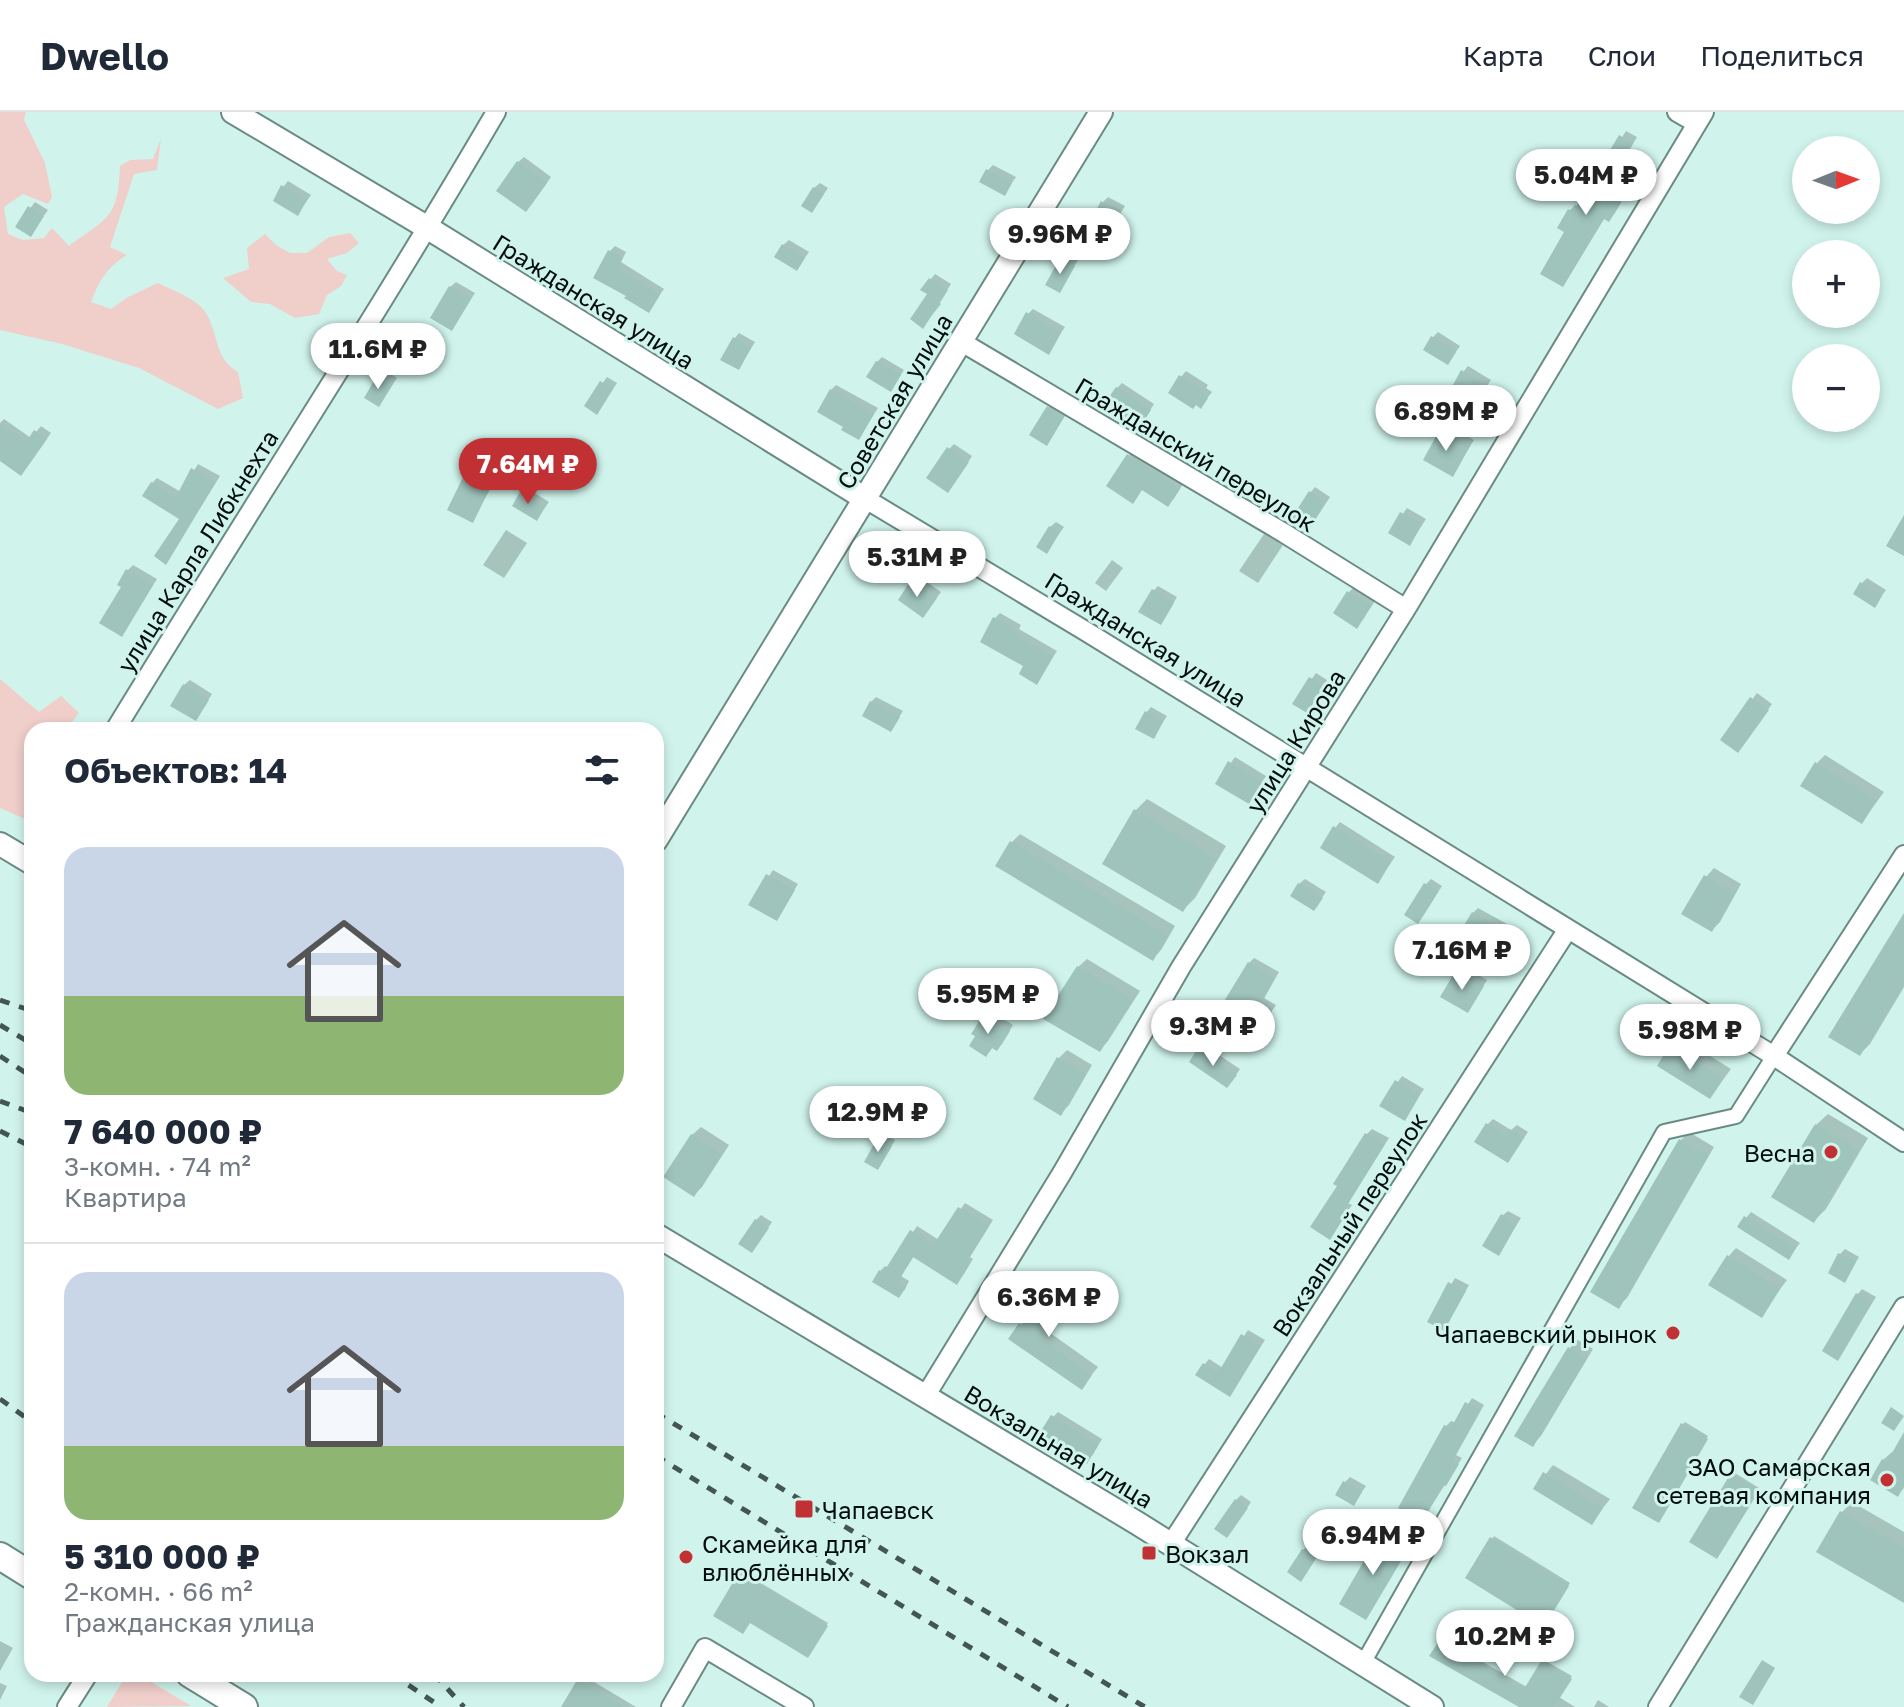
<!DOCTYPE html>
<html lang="ru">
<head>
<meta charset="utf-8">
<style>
  :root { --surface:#fff; --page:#f2f2f3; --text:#1f2937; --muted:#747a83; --line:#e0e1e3; --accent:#c13134 }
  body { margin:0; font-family:"Golos Text",sans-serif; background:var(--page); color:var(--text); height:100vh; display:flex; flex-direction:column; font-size:30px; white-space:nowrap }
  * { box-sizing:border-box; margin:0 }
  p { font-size:26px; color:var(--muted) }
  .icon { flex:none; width:44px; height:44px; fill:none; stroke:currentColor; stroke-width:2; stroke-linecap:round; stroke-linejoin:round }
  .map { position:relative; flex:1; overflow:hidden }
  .sheet { position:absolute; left:24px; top:610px; width:640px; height:960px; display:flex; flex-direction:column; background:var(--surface); border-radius:24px; box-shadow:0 4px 12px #0003 }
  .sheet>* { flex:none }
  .needle { width:52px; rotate:89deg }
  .buttons { position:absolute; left:1792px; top:24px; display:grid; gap:16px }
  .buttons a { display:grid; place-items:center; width:88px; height:88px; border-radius:50%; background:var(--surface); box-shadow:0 4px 12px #0003; font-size:40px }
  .price { position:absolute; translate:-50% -68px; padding:0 18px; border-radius:28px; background:#fff; color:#222; font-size:26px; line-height:52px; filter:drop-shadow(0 2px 4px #0008) }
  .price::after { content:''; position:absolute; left:50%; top:48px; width:24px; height:18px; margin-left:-12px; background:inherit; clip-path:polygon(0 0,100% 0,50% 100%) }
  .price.selected { background:var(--accent); color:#fff }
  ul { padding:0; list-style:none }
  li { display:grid; align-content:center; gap:16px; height:424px; padding:0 40px }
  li+li { border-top:2px solid var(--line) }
  li span { display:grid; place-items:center; height:248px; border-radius:24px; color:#555 }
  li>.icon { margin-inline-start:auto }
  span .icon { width:144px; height:144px; fill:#fffc; stroke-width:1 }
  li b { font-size:34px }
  h2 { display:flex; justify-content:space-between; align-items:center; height:96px; padding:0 40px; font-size:34px }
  header { display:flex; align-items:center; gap:48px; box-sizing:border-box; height:112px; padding:0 40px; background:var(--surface); border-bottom:2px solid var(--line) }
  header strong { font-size:38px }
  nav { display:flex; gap:44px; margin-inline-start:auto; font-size:28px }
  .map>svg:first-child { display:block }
  .green { fill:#f0ceca }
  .shadow { fill:#0003 }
  .building { fill:#9fc4bc }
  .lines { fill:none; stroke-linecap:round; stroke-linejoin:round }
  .pedestrian-casing { stroke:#6a8b84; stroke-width:18 }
  .minor-casing { stroke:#6a8b84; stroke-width:22 }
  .tertiary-casing { stroke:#6a8b84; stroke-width:26 }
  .secondary-casing { stroke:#6a8b84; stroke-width:30 }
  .pedestrian { stroke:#fff; stroke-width:14 }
  .minor { stroke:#fff; stroke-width:18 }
  .tertiary { stroke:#fff; stroke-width:22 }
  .secondary { stroke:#fff; stroke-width:26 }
  .rail { stroke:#435652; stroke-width:5; stroke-dasharray:10 10; stroke-linecap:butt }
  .poi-dot { fill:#c13134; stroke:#d0f4ec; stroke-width:3 }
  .labels { text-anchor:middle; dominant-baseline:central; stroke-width:6; stroke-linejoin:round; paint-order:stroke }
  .street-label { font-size:24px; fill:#030e0c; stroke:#d0f4ec }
  .poi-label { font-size:24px; fill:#030e0c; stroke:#d0f4ec; text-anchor:end }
</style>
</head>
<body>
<header>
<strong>Dwello</strong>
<nav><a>Карта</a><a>Слои</a><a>Поделиться</a></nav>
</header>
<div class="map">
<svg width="1904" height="1595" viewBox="0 0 1904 1595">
  <rect width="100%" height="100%" fill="#d0f4ec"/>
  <path class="green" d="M0 0H26L24 8 45 51 52 85 48 92 23 82 4 95 8 122 23 128 44 126 52 116 69 134C108 105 118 107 120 54L130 48 153 47 161 26 157 58 134 62 110 135 127 143C107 155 99 169 91 190L111 197 128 185 158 171C172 178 198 187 206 201 219 223 214 246 238 260L243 286 218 297 139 256 62 232 0 218Z
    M350 121 359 131 347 141 327 147 337 159 347 163 341 174 327 183 319 202 295 206 270 192 251 190 223 166 249 157 247 136 265 122 276 133 290 141H307L329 125Z
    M0 567 39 600 61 584 79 601 66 618H32V701L25 707 0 696Z
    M127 1562H138L191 1594 107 1595Z"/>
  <path class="shadow" d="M1626 19 1637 25 1608 75 1624 85 1614 102 1609 107 1605 105 1562 173 1570 98 1575 93 1579 95Z
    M524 45 551 65 531 93 518 50Z
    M993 53 1016 65 1004 82 988 58Z
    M288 69 311 83 298 101 283 75Z
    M820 71 828 76 812 99 814 76Z
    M1108 85 1125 94 1104 127 1103 90Z
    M35 90 48 98 31 122 17 114Z
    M789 128 809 140 797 157 783 133Z
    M615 134 626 140 621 150 664 177 649 198 627 185 610 139Z
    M1066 142 1078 148 1059 179 1061 147Z
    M935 162 951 172 939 190 941 192 923 214 930 182 923 177Z
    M456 170 475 181 452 217 450 175Z
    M1033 197 1065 215 1048 240 1028 202Z
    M1438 220 1460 234 1448 251 1432 226Z
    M739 221 755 230 739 256 734 227Z
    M882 245 904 258 891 277 877 250Z
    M1468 254 1491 268 1472 296 1463 260Z
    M385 258 397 266 379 293V264Z
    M1186 259 1208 273 1206 276 1212 280 1201 294 1181 265Z
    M607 265 617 271 601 295 586 294Z
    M1122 271 1154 292 1143 310 1117 276Z
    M836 273 878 296 858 326 831 278Z
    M1054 290 1068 299 1051 326 1048 296Z
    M4 307 31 326 41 314 51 321 26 356 0 338V311Z
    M1447 313 1474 328 1453 362 1442 318Z
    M954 332 972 344 953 373 949 337Z
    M1134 338 1183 372 1173 388 1129 343Z
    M198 352 220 364 166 450 182 406 152 371 157 366 181 380Z
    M473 355 496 367 472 409 468 360Z
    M1315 375 1330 385 1313 411 1310 381Z
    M527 376 549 390 537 407 521 381Z
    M1407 396 1426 407 1410 432 1390 420Z
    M1056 410 1064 415 1047 439 1050 415Z
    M506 418 527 431 504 466 483 453Z
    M1264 422 1283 433 1258 471 1239 459Z
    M1112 448 1123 456 1106 479 1095 471Z
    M133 453 157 467 122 523 124 474 128 458Z
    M918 464 941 480 928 498 913 469Z
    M1867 466 1886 478 1875 493 1862 471Z
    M1158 474 1177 485 1165 505 1153 479Z
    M1354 475 1375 489 1362 509 1349 480Z
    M1000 501 1021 513 1019 517 1057 539 1037 570 995 506Z
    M1316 561 1327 568 1312 593 1295 591Z
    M190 568 212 582 196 607 184 573Z
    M1757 581 1772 592 1743 633 1723 627Z
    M876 585 903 599 891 618 871 590Z
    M1151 595 1167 604 1153 625 1146 601Z
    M1825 643 1884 680 1862 710 1817 651Z
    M1235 645 1266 664 1249 690 1217 671Z
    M1147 687 1226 734 1195 786 1183 798 1135 699Z
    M1340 710 1395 745 1378 769 1335 716Z
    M1020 722 1175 814 1161 838 1153 847 998 754 1012 730Z
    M1714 756 1741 772 1720 810 1712 818 1706 765Z
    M773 758 798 772 776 807 751 792Z
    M1305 767 1326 780 1314 797 1299 772Z
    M1431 767 1442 774 1423 804 1426 772Z
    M1478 796 1518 818 1503 842 1473 801Z
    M1904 805V875L1870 932 1860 942Z
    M1254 846 1279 860 1264 886 1276 893 1263 912 1249 851Z
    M1087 847 1140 879 1108 929 1100 938 1078 855Z
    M1462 854 1487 868 1468 899 1457 859Z
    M990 899 1013 913 1002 932 997 937 993 935 986 943 978 923 974 921Z
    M1680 925 1731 957 1710 985 1672 934Z
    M1204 933 1240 957 1232 969 1199 938Z
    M1067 938 1092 953 1069 993 1061 1001 1059 946Z
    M1402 964 1424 977 1404 1006 1382 993Z
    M860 982 872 988 858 1011 855 987Z
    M1828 1002 1868 1026 1826 1097 1814 1109 1816 1013Z
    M1493 1007 1511 1018 1517 1013 1528 1020 1508 1049 1488 1012Z
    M701 1015 729 1033 702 1075 694 1083 692 1023Z
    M1372 1017 1389 1026 1348 1091 1352 1093 1330 1125 1367 1022Z
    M1689 1020 1714 1035 1627 1186 1618 1194 1681 1028Z
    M885 1022 895 1028 882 1050 879 1027Z
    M965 1091 993 1108 970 1145 973 1147 962 1165 914 1144 901 1164 909 1169 904 1179 880 1159 885 1154 889 1156 917 1114 939 1128Z
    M1508 1099 1521 1106 1498 1142 1502 1104Z
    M1751 1100 1800 1131 1789 1145 1746 1106Z
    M761 1103 772 1110 757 1133 756 1108Z
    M1736 1136 1787 1168 1761 1203 1728 1145Z
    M1845 1137 1859 1145 1845 1168 1840 1142Z
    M1065 1163 1077 1171 1046 1218 1098 1255 1081 1276 1021 1213 1028 1205 1033 1208Z
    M1455 1166 1469 1173 1444 1217 1429 1209Z
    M1862 1177 1876 1185 1838 1246 1857 1183Z
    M1248 1218 1265 1228 1229 1283 1204 1253 1209 1247 1223 1256Z
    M1578 1228 1593 1237 1541 1324 1533 1332 1570 1236Z
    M1472 1286 1484 1293 1456 1343 1462 1346 1423 1407 1401 1395 1446 1314 1451 1309 1456 1311Z
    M1058 1300 1102 1327 1092 1344 1053 1305Z
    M1685 1310 1708 1324 1660 1407 1683 1312Z
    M1904 1329V1376L1897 1383 1883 1348 1892 1340 1894 1341Z
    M1553 1353 1610 1387 1592 1410 1535 1376Z
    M1735 1361 1759 1376 1718 1443 1733 1363Z
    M1350 1365 1366 1374 1353 1392 1345 1370Z
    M1241 1383 1251 1390 1232 1418 1236 1388Z
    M1852 1390 1904 1420V1489L1819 1439 1842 1400Z
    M1383 1422 1407 1436 1368 1504 1341 1491Z
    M1494 1424 1570 1471 1545 1511 1467 1465Z
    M1308 1433 1320 1440 1306 1462 1303 1438Z
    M742 1460 828 1511 810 1542 750 1509 740 1462Z
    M1446 1522 1474 1545 1527 1575 1544 1548 1572 1564 1559 1585 1575 1595H1523L1493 1577 1444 1524Z
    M0 1529 13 1536 0 1559Z
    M584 1564 636 1595H564Z
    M0 1571 7 1574 0 1588Z
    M1598 1588 1609 1595H1594Z"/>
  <path class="building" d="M1619 23 1633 31 1605 81 1621 91 1609 110 1604 107 1563 175 1540 162 1564 120 1557 116 1568 97 1573 100Z
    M517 49 547 71 526 100 496 79Z
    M986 57 1012 71 1005 84 979 70Z
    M281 73 307 88 298 104 273 89Z
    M813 75 824 82 812 101 801 94Z
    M1101 89 1121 100 1104 130 1085 119Z
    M28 94 44 104 31 125 15 115Z
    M782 132 805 146 797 159 774 145Z
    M608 138 623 146 617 156 660 183 649 201 624 186 626 184 593 166Z
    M1060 146 1075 154 1060 181 1045 173Z
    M929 166 948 178 923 217 910 207 927 182 920 178Z
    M449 174 471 187 452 219 430 206Z
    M1026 200 1061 221 1049 243 1014 222Z
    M1431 224 1456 240 1448 253 1423 238Z
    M733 225 751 236 739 258 720 248Z
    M876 249 901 263 891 280 866 265Z
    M1461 258 1487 274 1472 299 1447 284Z
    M378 262 393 272 379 295 364 286Z
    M1179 263 1204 279 1203 282 1208 286 1201 297 1196 293 1193 297 1168 281Z
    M600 269 613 277 597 303 584 294Z
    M1116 275 1151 298 1138 318 1104 292Z
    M830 277 874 302 859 328 841 318 843 315 817 300Z
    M1047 294 1064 305 1047 334 1029 323Z
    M0 313 26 330 34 318 47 327 21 364 0 349Z
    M1440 317 1470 334 1453 365 1423 348Z
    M947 335 969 350 948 381 926 366Z
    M1127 342 1180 377 1168 395 1142 378 1133 392 1106 374Z
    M191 356 216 370 166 453 154 444 179 407 142 384 151 370 176 385Z
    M466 359 492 372 473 411 447 398Z
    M1309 379 1326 390 1308 419 1291 407Z
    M520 380 545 395 537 409 512 394Z
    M1400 400 1422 412 1410 434 1388 421Z
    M1904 403V444L1886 434Z
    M1049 414 1060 420 1047 442 1036 435Z
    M126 457 153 473 122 525 99 511 121 475 117 473Z
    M911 468 937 486 923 506 898 488Z
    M1860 470 1882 484 1875 496 1853 482Z
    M1152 477 1174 491 1161 513 1138 500Z
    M1347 479 1371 494 1357 517 1333 501Z
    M993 505 1017 518 1015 523 1053 545 1037 573 1019 562 1023 554 980 530Z
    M1309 565 1324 574 1307 601 1292 592Z
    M183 572 209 588 196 609 170 594Z
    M1750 585 1769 598 1738 641 1720 628Z
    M870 589 900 605 891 620 862 604Z
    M1145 599 1163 610 1154 627 1135 617Z
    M1228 649 1262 670 1249 692 1215 672Z
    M1815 650 1877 688 1862 712 1800 674Z
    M1134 697 1216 746 1183 800 1102 752Z
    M1333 714 1391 750 1378 772 1320 736Z
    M1010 729 1168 823 1153 849 995 754Z
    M766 762 795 778 777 809 748 793Z
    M1704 763 1735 781 1712 820 1681 802Z
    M1298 771 1323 786 1314 799 1290 784Z
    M1424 771 1438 780 1418 812 1404 803Z
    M1472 800 1514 824 1503 844 1460 820Z
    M1904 801V871L1860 944 1828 925Z
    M1248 850 1275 866 1261 892 1272 899 1263 915 1223 891Z
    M1077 854 1133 887 1100 940 1043 907Z
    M1456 858 1484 874 1468 901 1440 885Z
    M983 903 1010 919 997 939 992 936 986 945 969 934 975 924 971 922Z
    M1670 932 1724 966 1710 987 1657 954Z
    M1198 936 1237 963 1227 976 1189 950Z
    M1057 945 1085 962 1061 1004 1033 987Z
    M1395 968 1420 983 1405 1009 1379 994Z
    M853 986 868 993 858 1013 843 1006Z
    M1486 1011 1506 1023 1510 1017 1524 1026 1508 1051 1474 1030Z
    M1815 1012 1858 1038 1814 1111 1771 1085Z
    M1365 1021 1385 1032 1345 1097 1348 1099 1330 1128 1310 1115 1337 1074 1333 1072Z
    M691 1022 722 1042 694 1085 663 1065Z
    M878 1025 892 1034 878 1058 864 1050Z
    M1679 1027 1708 1044 1619 1197 1590 1180Z
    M958 1095 989 1114 966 1151 969 1153 957 1173 913 1145 898 1170 906 1175 899 1186 872 1170 879 1158 883 1161 910 1118 934 1132Z
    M1501 1102 1517 1112 1499 1144 1482 1134Z
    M1744 1104 1796 1136 1789 1148 1737 1115Z
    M755 1107 769 1116 752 1141 738 1132Z
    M1838 1141 1856 1150 1845 1171 1828 1161Z
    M1727 1143 1780 1177 1762 1206 1708 1173Z
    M1056 1169 1071 1179 1040 1226 1092 1263 1082 1278 1008 1227 1019 1211 1025 1216Z
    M1448 1170 1466 1179 1444 1219 1427 1210Z
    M1856 1181 1872 1191 1838 1249 1822 1239Z
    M1241 1222 1261 1234 1230 1285 1195 1263 1203 1251 1218 1261Z
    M1568 1235 1587 1246 1533 1335 1514 1324Z
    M1465 1290 1480 1298 1452 1349 1459 1352 1446 1374 1443 1373 1423 1409 1398 1396 1444 1313 1451 1316Z
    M1891 1295 1904 1304 1894 1319 1881 1311Z
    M1051 1303 1098 1333 1087 1352 1039 1322Z
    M1681 1311 1708 1327 1659 1411 1632 1396Z
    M1904 1320V1374L1898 1385 1870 1368 1882 1347 1887 1350Z
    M1543 1360 1603 1396 1592 1413 1533 1377Z
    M1731 1361 1759 1379 1717 1447 1689 1430Z
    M1343 1369 1362 1380 1354 1394 1335 1383Z
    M1235 1387 1248 1396 1227 1426 1214 1417Z
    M1840 1399 1904 1436V1491L1816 1440Z
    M1379 1423 1407 1439 1366 1508 1339 1492Z
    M1490 1425 1569 1474 1544 1515 1465 1466Z
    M1302 1437 1316 1446 1301 1470 1287 1460Z
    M739 1460 828 1514 808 1546 750 1511 743 1522 713 1504Z
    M1443 1523 1458 1532 1456 1535 1472 1547 1524 1577 1541 1549 1572 1567 1554 1595H1519L1429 1544Z
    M1762 1548 1775 1556 1753 1593 1739 1585Z
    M577 1568 584 1572 623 1595H561Z"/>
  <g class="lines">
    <defs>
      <path id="pedestrian" d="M1362 1553 1664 1020 1736 1004 1774 944"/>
      <path id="minor" d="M1677 0 1696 11
        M960 229 1284 421 1406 497
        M864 386 1087 520 1774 944 1904 1030
        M115 618C241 411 374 209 496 0
        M1774 944 1904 743
        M926 1283 1062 1061 1181 855 1406 497 1704 0
        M1171 1432 1568 817
        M67 1595 88 1562
        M671 1595 705 1536 804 1595
        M1658 1595 1904 1195"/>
      <path id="tertiary" d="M233 0 428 116 864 386
        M656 728 1101 0
        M0 732 32 751
        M656 1123 1137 1411 1432 1595"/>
      <path id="secondary" d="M0 1444 32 1464
        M190 1562 244 1595"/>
    </defs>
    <use href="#pedestrian" class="pedestrian-casing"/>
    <use href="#minor" class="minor-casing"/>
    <use href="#tertiary" class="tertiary-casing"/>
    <use href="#secondary" class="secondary-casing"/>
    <use href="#pedestrian" class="pedestrian"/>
    <use href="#minor" class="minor"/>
    <use href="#tertiary" class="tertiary"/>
    <use href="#secondary" class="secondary"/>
    <path class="rail" d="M0 888 32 899
      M0 913 32 932
      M0 944 32 965
      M0 989 32 1001
      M0 1019 32 1035
      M0 1287 32 1310
      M656 1301 1145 1595
      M656 1344 1068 1595
      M656 1396 658 1397
      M392 1562 441 1595
      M434 1562 464 1595"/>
  </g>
  <g class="poi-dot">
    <circle cx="1831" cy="1040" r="8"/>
    <circle cx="1673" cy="1221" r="8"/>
    <circle cx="1887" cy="1368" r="8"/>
    <rect x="794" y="1387" width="20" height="20" rx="4"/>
    <rect x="1141" y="1433" width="16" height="16" rx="4"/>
    <circle cx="686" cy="1445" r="8"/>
  </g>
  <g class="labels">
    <g class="street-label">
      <text transform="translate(594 189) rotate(32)">Гражданская улица</text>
      <text transform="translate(894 289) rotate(-59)">Советская улица</text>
      <text transform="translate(1196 342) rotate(31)">Гражданский переулок</text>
      <text transform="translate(197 439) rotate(-58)">улица Карла Либкнехта</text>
      <text transform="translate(1146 527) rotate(32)">Гражданская улица</text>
      <text transform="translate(1295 629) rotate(-58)">улица Кирова</text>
      <text transform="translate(1349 1112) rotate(-57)">Вокзальный переулок</text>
      <text transform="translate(1059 1334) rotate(31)">Вокзальная улица</text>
    </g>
    <g class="poi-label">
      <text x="1815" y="1040">Весна</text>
      <text x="1657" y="1221">Чапаевский рынок</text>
      <text x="1871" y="1354">ЗАО Самарская<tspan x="1871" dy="28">сетевая компания</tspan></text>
      <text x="822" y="1397" text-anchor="start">Чапаевск</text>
      <text x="702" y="1431" text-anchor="start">Скамейка для<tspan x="702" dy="28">влюблённых</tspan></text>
      <text x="1165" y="1441" text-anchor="start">Вокзал</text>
    </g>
  </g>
</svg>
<div class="buttons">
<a><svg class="needle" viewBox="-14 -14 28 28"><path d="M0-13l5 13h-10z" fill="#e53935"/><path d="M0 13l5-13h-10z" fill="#747a83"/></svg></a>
<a>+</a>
<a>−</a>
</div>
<b class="price" style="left:1586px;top:105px">5.04M ₽</b>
<b class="price" style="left:1060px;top:164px">9.96M ₽</b>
<b class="price" style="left:378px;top:279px">11.6M ₽</b>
<b class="price" style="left:1446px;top:341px">6.89M ₽</b>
<b class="price selected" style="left:528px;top:394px">7.64M ₽</b>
<b class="price" style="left:917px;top:487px">5.31M ₽</b>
<b class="price" style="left:1462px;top:880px">7.16M ₽</b>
<b class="price" style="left:988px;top:924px">5.95M ₽</b>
<b class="price" style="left:1213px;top:956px">9.3M ₽</b>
<b class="price" style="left:1690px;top:960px">5.98M ₽</b>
<b class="price" style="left:878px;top:1042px">12.9M ₽</b>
<b class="price" style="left:1049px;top:1227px">6.36M ₽</b>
<b class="price" style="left:1373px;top:1465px">6.94M ₽</b>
<b class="price" style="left:1505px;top:1566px">10.2M ₽</b>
<section class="sheet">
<h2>Объектов: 14<svg class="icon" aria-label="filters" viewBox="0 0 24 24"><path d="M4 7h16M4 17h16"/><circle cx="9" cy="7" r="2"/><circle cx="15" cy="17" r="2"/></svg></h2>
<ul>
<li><span style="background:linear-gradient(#c9d6e8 60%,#8fb573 0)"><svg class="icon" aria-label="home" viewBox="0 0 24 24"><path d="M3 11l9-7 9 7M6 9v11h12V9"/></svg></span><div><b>7 640 000 ₽</b><p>3-комн. · 74 m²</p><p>Квартира</p></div></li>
<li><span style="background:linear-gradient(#c9d6e8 70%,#8fb573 0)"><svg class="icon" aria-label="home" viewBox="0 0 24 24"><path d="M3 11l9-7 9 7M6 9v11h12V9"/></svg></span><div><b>5 310 000 ₽</b><p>2-комн. · 66 m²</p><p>Гражданская улица</p></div></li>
</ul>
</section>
</div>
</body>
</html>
